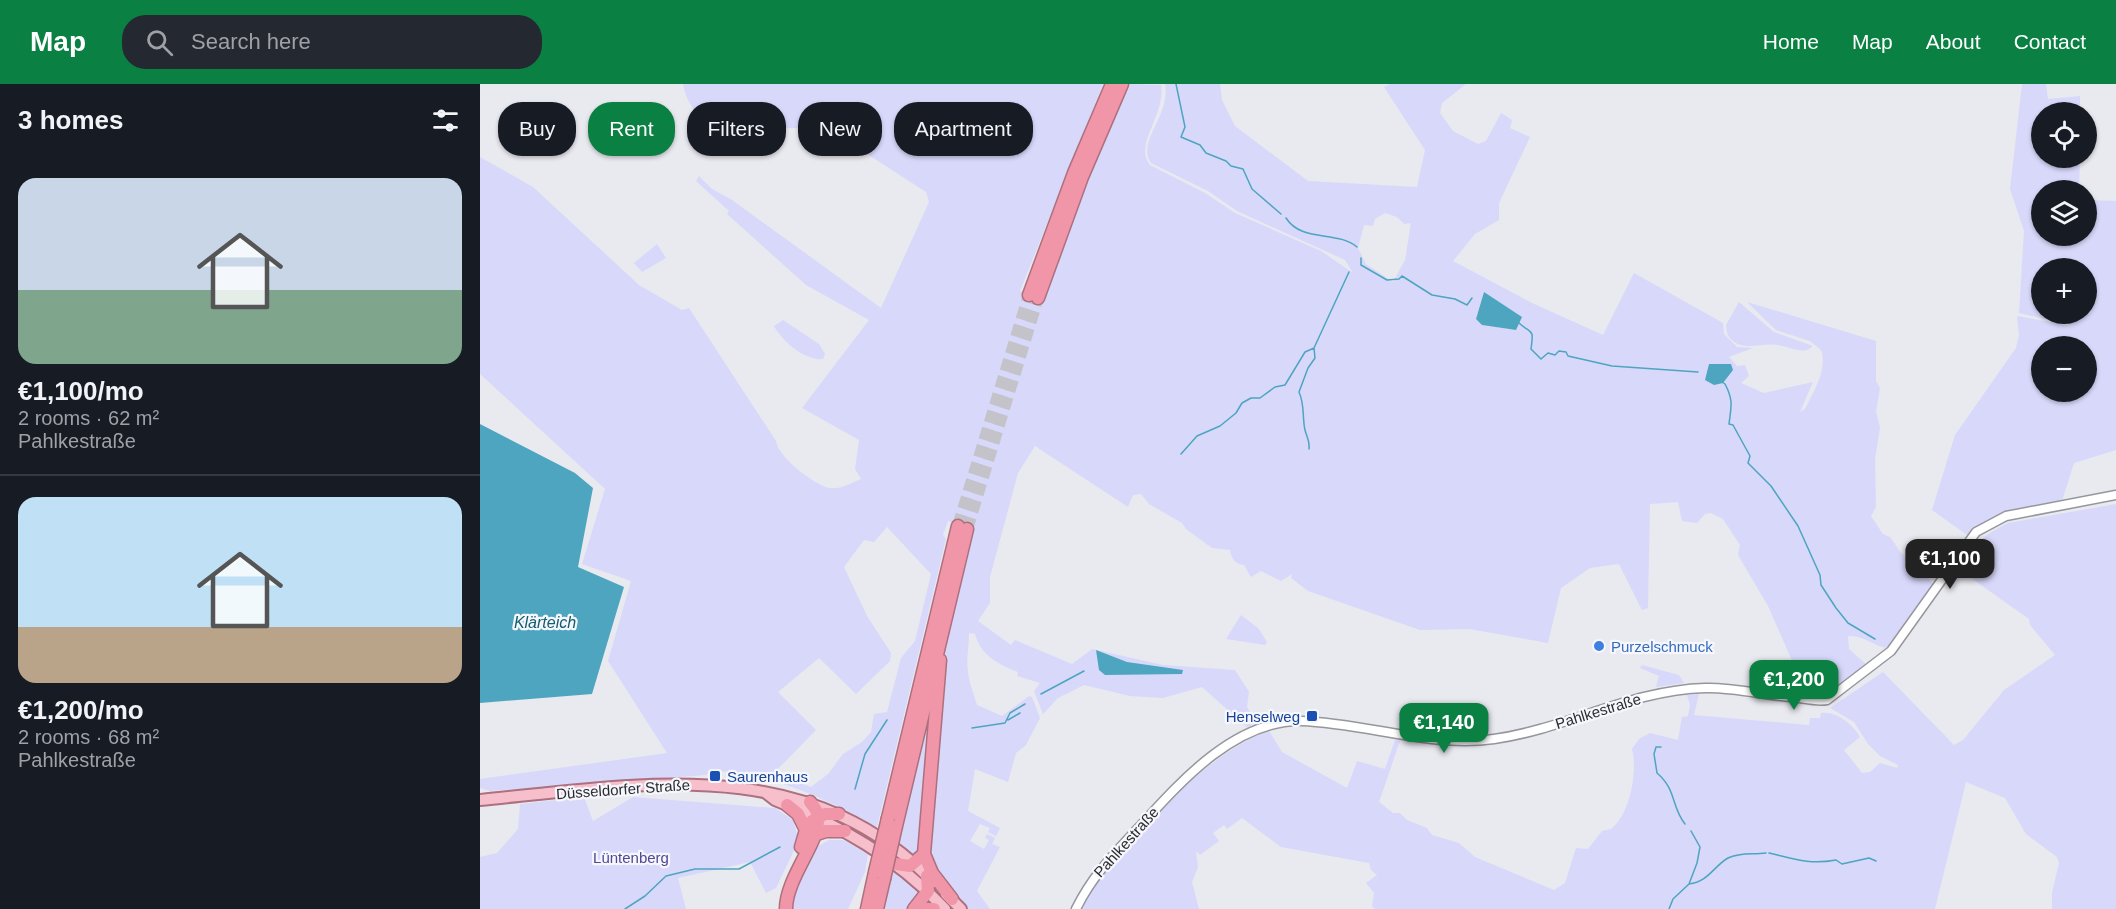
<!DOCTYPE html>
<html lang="en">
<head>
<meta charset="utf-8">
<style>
  :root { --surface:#171b24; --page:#242831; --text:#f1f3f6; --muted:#9ea1a6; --line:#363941; --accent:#0b8043 }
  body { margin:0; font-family:Arial,sans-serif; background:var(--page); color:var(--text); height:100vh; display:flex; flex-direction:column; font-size:22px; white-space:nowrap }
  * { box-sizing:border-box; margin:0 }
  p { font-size:20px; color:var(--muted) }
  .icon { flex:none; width:33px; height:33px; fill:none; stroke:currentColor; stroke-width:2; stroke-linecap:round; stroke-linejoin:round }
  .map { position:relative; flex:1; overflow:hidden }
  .panel { display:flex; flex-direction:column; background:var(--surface); width:480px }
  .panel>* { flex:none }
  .top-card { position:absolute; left:18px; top:18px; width:570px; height:54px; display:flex; gap:12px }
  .tools { position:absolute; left:1551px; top:18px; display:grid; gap:12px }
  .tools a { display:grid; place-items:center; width:66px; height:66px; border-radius:50%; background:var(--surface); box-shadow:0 2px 4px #0004; font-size:30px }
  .price { position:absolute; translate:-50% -51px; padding:0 14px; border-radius:12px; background:var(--accent); color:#fff; font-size:20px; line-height:39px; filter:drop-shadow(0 2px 3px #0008) }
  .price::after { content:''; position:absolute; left:50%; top:36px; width:18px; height:14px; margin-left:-9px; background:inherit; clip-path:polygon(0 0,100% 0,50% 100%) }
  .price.on { background:#222; color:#fff }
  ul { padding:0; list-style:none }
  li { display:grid; align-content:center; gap:12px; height:318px; padding:0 18px }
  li+li { border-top:2px solid var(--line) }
  li span { display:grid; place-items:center; height:186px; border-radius:18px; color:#555 }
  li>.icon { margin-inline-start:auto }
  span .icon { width:108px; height:108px; fill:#fffc; stroke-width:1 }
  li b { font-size:26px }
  h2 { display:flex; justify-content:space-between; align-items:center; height:72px; padding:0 18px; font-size:26px }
  .pill { padding:0 21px; border-radius:24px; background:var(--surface); box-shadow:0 2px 4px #0004; font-size:21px; line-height:54px }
  .pill.on { background:var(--accent); color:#fff }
  header { display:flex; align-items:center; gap:36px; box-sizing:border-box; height:84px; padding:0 30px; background:var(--accent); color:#fff }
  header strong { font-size:28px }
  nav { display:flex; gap:33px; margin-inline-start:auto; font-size:21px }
  .search { width:420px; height:54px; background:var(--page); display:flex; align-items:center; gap:15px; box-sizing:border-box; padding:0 21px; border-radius:24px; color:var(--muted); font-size:22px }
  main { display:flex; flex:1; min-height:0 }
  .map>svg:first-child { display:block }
  .green { fill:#d8d8fb; fill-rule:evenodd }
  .water { fill:#4da5bf }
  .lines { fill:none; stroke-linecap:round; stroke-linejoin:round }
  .stream { stroke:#4da5bf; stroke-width:1.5 }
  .motorway-tunnel { stroke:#c3c3c9; stroke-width:12; stroke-dasharray:12 6; stroke-linecap:butt }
  .tertiary-casing { stroke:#96979d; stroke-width:11 }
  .primary-casing { stroke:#ac707e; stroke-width:14 }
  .motorway-casing { stroke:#ac707e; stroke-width:15 }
  .tertiary { stroke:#fff; stroke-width:8 }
  .primary { stroke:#f7bfcb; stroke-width:10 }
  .motorway { stroke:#f195a8; stroke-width:12 }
  .motorway-bridge-casing { stroke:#ac707e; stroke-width:15; stroke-linecap:butt }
  .motorway-bridge { stroke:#f195a8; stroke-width:12 }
  .shop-dot { fill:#3f7fe0; stroke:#f6f7fd; stroke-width:2 }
  .transit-dot { fill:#1a4fb4; stroke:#f6f7fd; stroke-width:2 }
  .labels { text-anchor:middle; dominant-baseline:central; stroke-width:4.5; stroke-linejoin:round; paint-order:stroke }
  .shop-label { font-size:15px; fill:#366cbe; stroke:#f6f7fd; text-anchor:start }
  .street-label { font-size:15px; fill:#2c2c2f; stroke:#f6f7fd }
  .transit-label { font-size:15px; fill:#164399; stroke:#f6f7fd; text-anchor:end }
  .park-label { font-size:15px; fill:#504895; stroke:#f6f7fd }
  .water-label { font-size:16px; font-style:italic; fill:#145d6f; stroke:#f6f7fd }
</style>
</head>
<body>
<header>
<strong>Map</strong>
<div class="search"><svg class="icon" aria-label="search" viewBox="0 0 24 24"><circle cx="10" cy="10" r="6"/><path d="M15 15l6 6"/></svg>Search here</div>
<nav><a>Home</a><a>Map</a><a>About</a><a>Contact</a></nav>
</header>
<main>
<section class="panel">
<h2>3 homes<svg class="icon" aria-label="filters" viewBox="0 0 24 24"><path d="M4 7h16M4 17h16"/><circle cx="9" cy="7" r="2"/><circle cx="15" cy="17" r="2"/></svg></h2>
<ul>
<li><span style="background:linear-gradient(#c9d6e8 60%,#7fa58c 0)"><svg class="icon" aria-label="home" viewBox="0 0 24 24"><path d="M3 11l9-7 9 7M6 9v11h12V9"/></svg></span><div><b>€1,100/mo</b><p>2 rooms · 62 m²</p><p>Pahlkestraße</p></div></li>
<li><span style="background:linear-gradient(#bfe0f5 70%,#b9a48a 0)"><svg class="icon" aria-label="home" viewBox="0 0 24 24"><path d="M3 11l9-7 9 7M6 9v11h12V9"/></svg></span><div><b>€1,200/mo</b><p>2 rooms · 68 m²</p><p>Pahlkestraße</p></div></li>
</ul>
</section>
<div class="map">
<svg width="1636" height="825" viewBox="0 0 1636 825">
  <rect width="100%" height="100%" fill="#e9e9f0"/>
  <path class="green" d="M203 0H623L540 207 560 216 633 36 651 0 681 1C686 31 653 61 670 81L725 109 755 129 841 167 873 189 865 176 757 127 728 107 671 79C656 57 691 32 685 0H740L742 16 755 42 828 97 937 103 945 66 904 3 910 0H986L962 19 960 29 973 47 998 60 1006 57 1021 29 1032 36 1030 44 1050 53 1019 119V136L995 150 973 177 1052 219 1123 251 1154 189 1243 239 1244 250 1257 263 1273 264 1249 273 1257 282 1265 281 1269 292 1261 299 1284 309 1333 298 1320 328 1325 325C1333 308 1348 286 1341 266L1330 257 1296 246 1267 218 1396 257V297L1400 304 1396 327 1400 344 1395 375 1396 423 1391 432 1403 450 1410 453 1421 469 1439 483 1453 500 1409 564C1393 563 1385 551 1368 552L1369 565 1388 582 1348 610 1332 613 1325 606 1288 522 1258 471 1260 461 1243 435 1231 429 1225 430 1217 439 1202 437 1198 418 1170 420 1168 524 1162 526 1139 480 1110 484 1081 504 1068 559 989 545 940 546 828 507 811 494 812 490 801 497 781 487 771 493 764 481C754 479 752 476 750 466L732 464 706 445 702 439 669 420 661 410 653 411 648 423 555 362 538 389 510 493V519L498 537 531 561 535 556 592 580 612 565 683 581 755 586 769 608 767 623 777 639 767 643 722 603 683 614 650 612 604 601 578 614 563 630 554 607 560 599 537 592 538 588C518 580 501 572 495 550L489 549C489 563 486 576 488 588 489 599 494 610 497 621L522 632 549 612 552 613 560 634 546 661 536 669 528 698 495 685 488 727 520 744 516 752 508 748 510 744 500 740 490 757 504 765 509 756 505 754 507 750 515 754 512 760 520 763 497 807 510 825H489L448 775 456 648 468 541 494 445 468 437 463 451 466 455 397 743C349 716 285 686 229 687L226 691 10 707 0 704V695L187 669 128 577 151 497 102 480 125 405 0 290V73L53 103 159 201 202 226 209 224 296 357C298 373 333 400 349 404 360 406 371 399 381 395L375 385 379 356 322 324 389 236 326 201 247 130 249 127 216 97 219 92 232 105 252 116 401 224 449 118 446 108 381 66 329 44H284L269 65 244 60 246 55C226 39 208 27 203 0ZM905 129 917 133 924 140 931 139 925 176 913 198 886 180 878 164 884 141 893 142 895 135ZM1004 208 1022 221 1036 246 1002 241 996 235ZM407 443 451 490 435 557 421 574 407 628 394 630 391 648 382 658 363 670 348 690 331 703 294 689 336 646 298 608 339 574 376 610 410 577 411 569 387 532 364 483 384 456 394 458Z
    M1542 0H1566L1568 15 1600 12V28H1562V74H1600L1599 106H1562V152H1606L1607 116 1636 117V366L1594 379 1582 417 1520 430 1487 451 1452 426 1475 351 1536 264 1539 251 1537 232 1599 243 1539 229 1544 147 1530 105ZM1562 184H1606V230H1562ZM1562 262H1606V308H1562Z
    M177 160 186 174 162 188 154 179Z
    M1259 218 1294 248 1333 262C1324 272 1308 262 1297 261 1284 259 1270 265 1258 260 1250 257 1246 250 1246 241Z
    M303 236 339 260 345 270 343 275C325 277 302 257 294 242Z
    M1636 420V825H1572V809L1579 779 1577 773 1546 750 1525 714 1486 698 1455 825H895L892 822 894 809 886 799 897 791 891 786 889 779 801 763 762 734 747 745 744 741 733 749 739 757 720 771 716 767 718 783 712 798 719 825H601C626 770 731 665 789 647L802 668 867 704 877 677 905 685 915 656 920 657 899 718 913 729H920L927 736 947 744 952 751 979 759 995 773 1074 806 1085 799 1096 764 1108 765 1122 747 1131 745C1150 730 1158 688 1152 665L1159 655 1170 649 1198 656 1202 633 1208 632 1210 621 1207 611 1219 610 1214 631 1329 641 1330 634H1340L1341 629C1356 627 1373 640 1380 653L1364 666 1382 689 1390 688 1400 679 1417 684 1418 681 1400 672 1388 660 1374 638 1350 624 1403 588 1474 661 1483 656 1524 606 1575 571 1550 541 1549 535 1477 484C1489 463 1507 449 1528 439Z
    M761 531 778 544 787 558 785 561 746 555Z
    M1162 581 1199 591 1204 599 1176 603 1179 592 1160 584Z
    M451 607 441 766 434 772 419 760Z
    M104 713 113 737 153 713 295 724 313 736 319 756 296 804 286 809 270 778 198 794 206 825H0V773L17 769 38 745 40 720Z
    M349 756H363L388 770 385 788 368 825H312L310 815 335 764Z
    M413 786 438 806 439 812 431 825H402Z"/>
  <path class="water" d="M1004 208 1042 233 1036 246 1002 241 996 235Z
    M1229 280H1251L1253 286 1243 299 1234 301 1225 296Z
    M0 340 95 389 113 404 98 483 144 503 112 610 0 619Z
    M616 566 647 578 703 586 702 590 625 591 619 586Z"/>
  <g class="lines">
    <path class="stream" d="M696 0 705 43 701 53 720 61 726 69 746 77 751 82 763 85 772 105 801 130
      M806 134C822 159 857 146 877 163
      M881 174V181L907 196 919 195 922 192 952 211 975 215 987 221 992 214
      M1039 239C1052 251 1054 243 1051 265L1061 275 1068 269 1075 271 1079 267 1086 268 1088 272 1132 282 1218 288
      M1242 298 1245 300C1254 317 1251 323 1249 340L1253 341 1270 372 1268 379 1291 402 1318 442 1340 491 1341 501 1356 524 1368 539 1395 555
      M829 365C830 357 827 354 825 346 822 333 825 321 819 308L828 284 835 274 834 264
      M701 370 717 352 740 342 756 329 762 319 771 314H780L795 303 805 301 825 268 834 264 869 188
      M561 610 604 587
      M528 636 540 629
      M492 644 525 639 530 629 545 620
      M1181 663H1176L1174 670 1177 689C1197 706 1191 723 1205 740
      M375 705 385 670 407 636
      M1289 769C1314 775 1330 781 1356 776L1362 780 1389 774 1396 777
      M1209 800C1228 798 1234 782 1248 774 1261 768 1273 771 1286 769
      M145 825 165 812 186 792 215 785H259L300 763
      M1189 825 1193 815 1209 800 1217 779 1220 763 1211 747"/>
    <path class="motorway-tunnel" d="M478 442 549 211
      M487 445 558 214"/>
    <defs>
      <path id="tertiary" d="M596 825C613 790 637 767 662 740 702 696 756 636 821 637 887 639 949 664 1014 655 1086 645 1151 606 1225 604 1253 603 1283 611 1311 613 1323 614 1335 618 1347 616L1411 567 1496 448 1526 432 1636 411"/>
      <path id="primary" d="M286 709 295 716C360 741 417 774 465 825
        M0 716C161 700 328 668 453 798
        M466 810 481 825"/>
      <path id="motorway" d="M549 211 594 89 632 0
        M558 214 602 93 642 0
        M460 576 444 770 452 789 472 815
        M307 721 318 730 326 746 321 763
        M408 734 478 442
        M332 737 345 730H359
        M416 742 487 445
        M334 751 346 747H365
        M416 780 430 782 444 770
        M306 825C306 794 340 757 338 734 338 727 334 723 330 718
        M387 825 395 788
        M397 825 404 795
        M434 825 448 807 447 792
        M447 825H454"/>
    </defs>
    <use href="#tertiary" class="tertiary-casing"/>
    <use href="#primary" class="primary-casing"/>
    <use href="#motorway" class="motorway-casing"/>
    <use href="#tertiary" class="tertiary"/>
    <use href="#primary" class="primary"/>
    <use href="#motorway" class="motorway"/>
    <defs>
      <path id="motorway-bridge" d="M395 788 408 734
        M404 795 416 742"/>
    </defs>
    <use href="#motorway-bridge" class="motorway-bridge-casing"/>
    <use href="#motorway-bridge" class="motorway-bridge"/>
  </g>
  <circle class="shop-dot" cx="1119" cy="562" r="6"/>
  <g class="transit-dot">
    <rect x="826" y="626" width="12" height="12" rx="3"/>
    <rect x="229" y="686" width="12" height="12" rx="3"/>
  </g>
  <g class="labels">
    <g class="shop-label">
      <text x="1131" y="562">Purzelschmuck</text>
    </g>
    <g class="street-label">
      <text transform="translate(1118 627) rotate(-17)">Pahlkestraße</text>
      <text transform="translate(143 705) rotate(-4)">Düsseldorfer Straße</text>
      <text transform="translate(646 758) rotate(-48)">Pahlkestraße</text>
    </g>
    <g class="transit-label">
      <text x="820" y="632">Henselweg</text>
      <text x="247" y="692" text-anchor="start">Saurenhaus</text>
    </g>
    <g class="park-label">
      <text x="151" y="773">Lüntenberg</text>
    </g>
    <g class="water-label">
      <text x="65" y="538">Klärteich</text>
    </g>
  </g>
</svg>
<div class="tools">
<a><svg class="icon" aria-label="locate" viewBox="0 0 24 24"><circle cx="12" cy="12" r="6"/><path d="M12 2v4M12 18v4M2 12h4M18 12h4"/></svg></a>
<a><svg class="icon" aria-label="layers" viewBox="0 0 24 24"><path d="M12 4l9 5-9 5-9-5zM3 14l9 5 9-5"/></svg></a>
<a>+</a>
<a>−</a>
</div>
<b class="price on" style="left:1470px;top:506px">€1,100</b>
<b class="price" style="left:1314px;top:627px">€1,200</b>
<b class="price" style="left:964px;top:670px">€1,140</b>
<div class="top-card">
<a class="pill">Buy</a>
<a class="pill on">Rent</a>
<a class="pill">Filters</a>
<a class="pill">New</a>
<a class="pill">Apartment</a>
</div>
</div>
</main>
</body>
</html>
